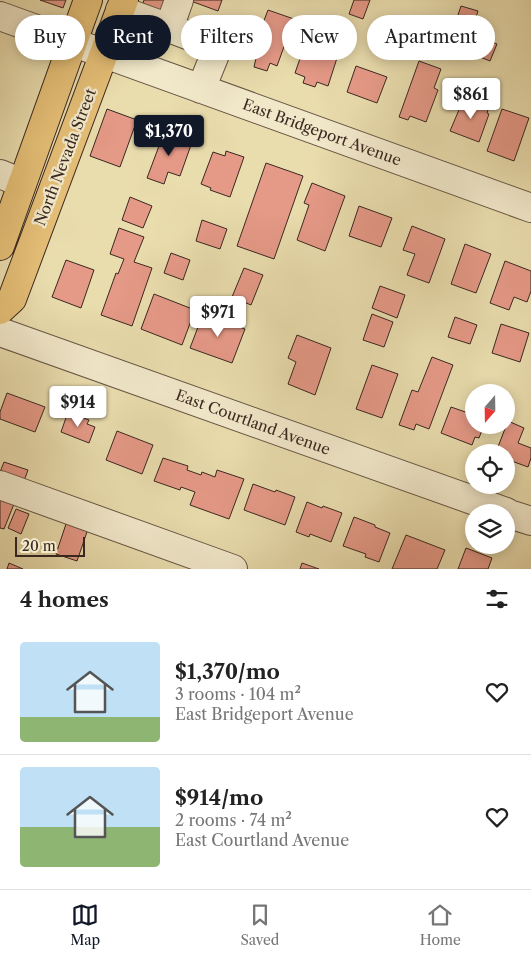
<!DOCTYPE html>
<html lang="en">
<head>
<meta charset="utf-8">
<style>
  :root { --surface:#fff; --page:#f2f2f2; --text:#222; --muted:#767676; --line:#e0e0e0; --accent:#111827 }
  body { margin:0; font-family:"Libre Caslon Text",serif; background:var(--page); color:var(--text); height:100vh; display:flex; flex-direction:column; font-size:19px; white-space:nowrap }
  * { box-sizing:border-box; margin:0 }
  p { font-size:16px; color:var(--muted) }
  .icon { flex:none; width:28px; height:28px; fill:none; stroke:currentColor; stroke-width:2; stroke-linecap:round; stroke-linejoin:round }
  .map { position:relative; height:569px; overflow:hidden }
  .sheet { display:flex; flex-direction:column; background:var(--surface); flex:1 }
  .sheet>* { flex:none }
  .hud { position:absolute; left:15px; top:15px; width:501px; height:45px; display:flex; gap:10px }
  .needle { width:32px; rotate:200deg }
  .buttons { position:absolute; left:465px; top:384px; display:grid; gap:10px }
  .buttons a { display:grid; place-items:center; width:50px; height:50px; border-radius:50%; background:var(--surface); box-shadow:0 2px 12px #0003; font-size:25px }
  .scale { position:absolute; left:15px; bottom:12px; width:70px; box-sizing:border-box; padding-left:5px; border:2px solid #3a2820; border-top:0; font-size:14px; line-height:18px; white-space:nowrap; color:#3a2820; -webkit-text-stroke:4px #f1e8ca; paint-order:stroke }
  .price { position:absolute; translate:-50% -42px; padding:0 11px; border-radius:5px; background:#fff; color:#222; font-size:16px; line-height:32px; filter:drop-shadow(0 1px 2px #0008) }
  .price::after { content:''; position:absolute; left:50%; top:30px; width:15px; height:11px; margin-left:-8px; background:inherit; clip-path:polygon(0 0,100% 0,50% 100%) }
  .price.current { background:var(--accent); color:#fff }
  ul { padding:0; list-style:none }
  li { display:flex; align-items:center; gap:15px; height:125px; padding:0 20px }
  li+li { border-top:1px solid var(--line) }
  li span { display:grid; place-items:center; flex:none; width:140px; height:100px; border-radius:5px; color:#555 }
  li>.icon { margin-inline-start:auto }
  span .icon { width:60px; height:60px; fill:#fffc; stroke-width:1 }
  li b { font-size:21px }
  h2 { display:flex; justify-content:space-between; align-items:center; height:60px; padding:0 20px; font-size:21px }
  .chip { padding:0 18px; border-radius:22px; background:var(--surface); box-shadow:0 2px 12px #0003; font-size:18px; line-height:45px }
  .chip.current { background:var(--accent); color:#fff }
  .tab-bar { display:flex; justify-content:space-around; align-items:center; height:70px; border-top:1px solid var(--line); background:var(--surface); font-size:14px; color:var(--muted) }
  .tab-bar a { display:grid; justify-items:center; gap:2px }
  .tab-bar .current { color:var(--accent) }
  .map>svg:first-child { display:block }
  .building { fill:#e59987; stroke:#3a2820 }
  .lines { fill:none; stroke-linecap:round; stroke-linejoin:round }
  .minor-casing { stroke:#665543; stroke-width:30 }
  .major-casing { stroke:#3a2820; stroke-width:30 }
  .minor { stroke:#f1e8ca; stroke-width:28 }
  .major { stroke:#e4be76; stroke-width:28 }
  .labels { text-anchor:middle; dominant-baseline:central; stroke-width:4.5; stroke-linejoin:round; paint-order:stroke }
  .street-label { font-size:15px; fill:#3a2820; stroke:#f1e8ca }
</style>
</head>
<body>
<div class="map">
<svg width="531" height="569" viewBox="0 0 531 569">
  <rect width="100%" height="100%" fill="#e9dcad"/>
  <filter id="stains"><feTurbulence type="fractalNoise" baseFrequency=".004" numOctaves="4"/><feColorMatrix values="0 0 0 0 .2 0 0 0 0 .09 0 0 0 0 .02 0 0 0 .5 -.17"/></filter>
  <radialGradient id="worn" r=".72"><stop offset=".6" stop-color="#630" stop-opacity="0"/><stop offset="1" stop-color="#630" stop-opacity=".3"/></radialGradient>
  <path class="building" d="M40 0H66L63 8Z
    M144 0H174L168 16 142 6Z
    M188 0H222L218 11Z
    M354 0H370L363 19 349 14Z
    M461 6 478 11 464 53 447 48Z
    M268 10 294 19 277 66 270 63 267 71 254 67 256 58 249 56 261 22 263 23Z
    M472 34 497 44 490 61 465 51Z
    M304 47 337 58 328 86 317 82 315 87 303 83 305 77 295 73Z
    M419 61 441 69 434 88 438 90 426 122 410 116 408 120 399 117Z
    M356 66 387 77 377 103 347 92Z
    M464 98 489 107 487 113 489 114 479 142 450 131Z
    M107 109 137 120 120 167 90 156Z
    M502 109 529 118 514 161 487 151Z
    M165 130 182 136 180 141 191 145 180 176 168 172 164 184 147 178Z
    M226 151 244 157 230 197 210 190 211 188 201 184 213 152 225 156Z
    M266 163 303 176 274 259 237 246Z
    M312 183 345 196 325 251 297 240 309 205 304 203Z
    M130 197 152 206 143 228 122 220Z
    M359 206 392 218 381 247 349 236Z
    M202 220 227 229 220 249 196 241Z
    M412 226 445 239 429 283 407 275 415 254 403 250Z
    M119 228 144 237 134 262 152 268 132 326 101 315 116 273 118 274 124 259 110 254Z
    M465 244 491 254 476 293 451 284Z
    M171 253 190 260 183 280 164 273Z
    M66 260 94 270 81 308 52 297Z
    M505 261 531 271V291L527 302 514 297 509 310 490 303Z
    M244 268 263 275 251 305 232 297Z
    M380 286 405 295 397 318 372 308Z
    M154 294 195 310 182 345 141 329Z
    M203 314 245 329 232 363 190 348Z
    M372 314 393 322 384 347 363 340Z
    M455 317 477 325 470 344 448 337Z
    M501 324 529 333 520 362 492 353Z
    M297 335 331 348 315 395 288 384 296 362 288 358Z
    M432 357 453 365 429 429 416 424 414 430 399 425 412 390 418 392Z
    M372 365 398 374 382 418 356 409Z
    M7 393 45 407 35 432 0 419V412Z
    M451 407 474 415V425H484L479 438 475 437 472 445 441 433Z
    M68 412 89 420 87 424 95 427 89 443 61 432Z
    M508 421 524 428 518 443 531 448V458L528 467 506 459V452H496Z
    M117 431 153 445 142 474 106 460Z
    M163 458 188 466 187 470 201 475 202 472 215 477 217 470 244 479 229 519 190 505 195 492 181 487 180 490 154 481Z
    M4 462 28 470 21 489 0 472Z
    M253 484 275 492 276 490 295 497 285 525 244 510Z
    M0 498 14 504 4 529 0 528Z
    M307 502 322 508 323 506 342 513 331 542 310 534 309 537 296 532Z
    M16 509 29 514 21 534 8 528Z
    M354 517 375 525V527L390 533 379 562 365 557 366 554 343 546Z
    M67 521 88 529 77 561 56 554Z
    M406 535 445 550 437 569H392Z
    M466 548 492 558 488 569H458Z
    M9 563 23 569H7Z
    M302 563 319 569H300Z"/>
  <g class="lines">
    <defs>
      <path id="minor" d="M179 0 169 28 218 47 201 89
        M120 10 169 28
        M0 16 531 208
        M0 174 22 183
        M0 332 506 512
        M0 485 233 569
        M506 513 531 521"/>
      <path id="major" d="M0 246 88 0
        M0 310 12 299 124 0"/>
    </defs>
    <use href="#minor" class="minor-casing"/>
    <use href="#major" class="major-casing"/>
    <use href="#minor" class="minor"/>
    <use href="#major" class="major"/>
  </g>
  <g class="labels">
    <g class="street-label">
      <text transform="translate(322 132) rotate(20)">East Bridgeport Avenue</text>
      <text transform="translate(65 157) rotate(-69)">North Nevada Street</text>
      <text transform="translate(253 422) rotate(20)">East Courtland Avenue</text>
    </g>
  </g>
  <rect width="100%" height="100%" filter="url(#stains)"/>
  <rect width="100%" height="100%" fill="url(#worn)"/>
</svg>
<div class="buttons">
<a><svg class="needle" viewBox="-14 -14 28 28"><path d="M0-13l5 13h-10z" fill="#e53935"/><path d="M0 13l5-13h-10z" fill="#767676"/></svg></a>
<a><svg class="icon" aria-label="locate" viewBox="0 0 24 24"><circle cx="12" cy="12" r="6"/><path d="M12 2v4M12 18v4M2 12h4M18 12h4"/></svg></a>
<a><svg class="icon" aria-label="layers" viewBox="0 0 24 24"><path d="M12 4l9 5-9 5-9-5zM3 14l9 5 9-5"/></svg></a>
</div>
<div class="scale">20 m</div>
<b class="price" style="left:471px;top:120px">$861</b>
<b class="price current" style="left:169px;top:157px">$1,370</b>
<b class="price" style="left:218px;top:338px">$971</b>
<b class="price" style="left:78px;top:428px">$914</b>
<div class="hud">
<a class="chip">Buy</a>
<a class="chip current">Rent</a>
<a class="chip">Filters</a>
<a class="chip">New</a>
<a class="chip">Apartment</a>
</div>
</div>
<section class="sheet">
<h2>4 homes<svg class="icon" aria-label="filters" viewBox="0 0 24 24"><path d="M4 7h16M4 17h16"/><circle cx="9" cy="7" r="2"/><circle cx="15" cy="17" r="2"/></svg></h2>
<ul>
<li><span style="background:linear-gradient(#bfe0f5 75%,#8fb573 0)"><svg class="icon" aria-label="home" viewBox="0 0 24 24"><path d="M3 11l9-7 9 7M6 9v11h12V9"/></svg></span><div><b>$1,370/mo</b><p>3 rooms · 104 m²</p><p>East Bridgeport Avenue</p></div><svg class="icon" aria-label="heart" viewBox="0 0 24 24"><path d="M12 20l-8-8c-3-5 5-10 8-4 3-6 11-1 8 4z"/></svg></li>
<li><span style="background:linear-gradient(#bfe0f5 60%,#8fb573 0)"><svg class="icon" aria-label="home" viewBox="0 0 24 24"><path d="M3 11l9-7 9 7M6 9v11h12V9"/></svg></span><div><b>$914/mo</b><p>2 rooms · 74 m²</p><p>East Courtland Avenue</p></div><svg class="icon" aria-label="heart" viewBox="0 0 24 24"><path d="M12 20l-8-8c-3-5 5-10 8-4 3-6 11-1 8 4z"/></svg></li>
</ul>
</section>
<nav class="tab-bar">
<a class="current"><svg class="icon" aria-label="map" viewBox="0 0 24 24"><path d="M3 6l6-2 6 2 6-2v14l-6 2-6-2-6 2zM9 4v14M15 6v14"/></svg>Map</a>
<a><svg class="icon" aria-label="saved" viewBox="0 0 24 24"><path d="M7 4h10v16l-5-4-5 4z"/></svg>Saved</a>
<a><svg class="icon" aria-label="home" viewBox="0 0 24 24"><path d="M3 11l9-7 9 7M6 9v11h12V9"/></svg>Home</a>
</nav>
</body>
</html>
